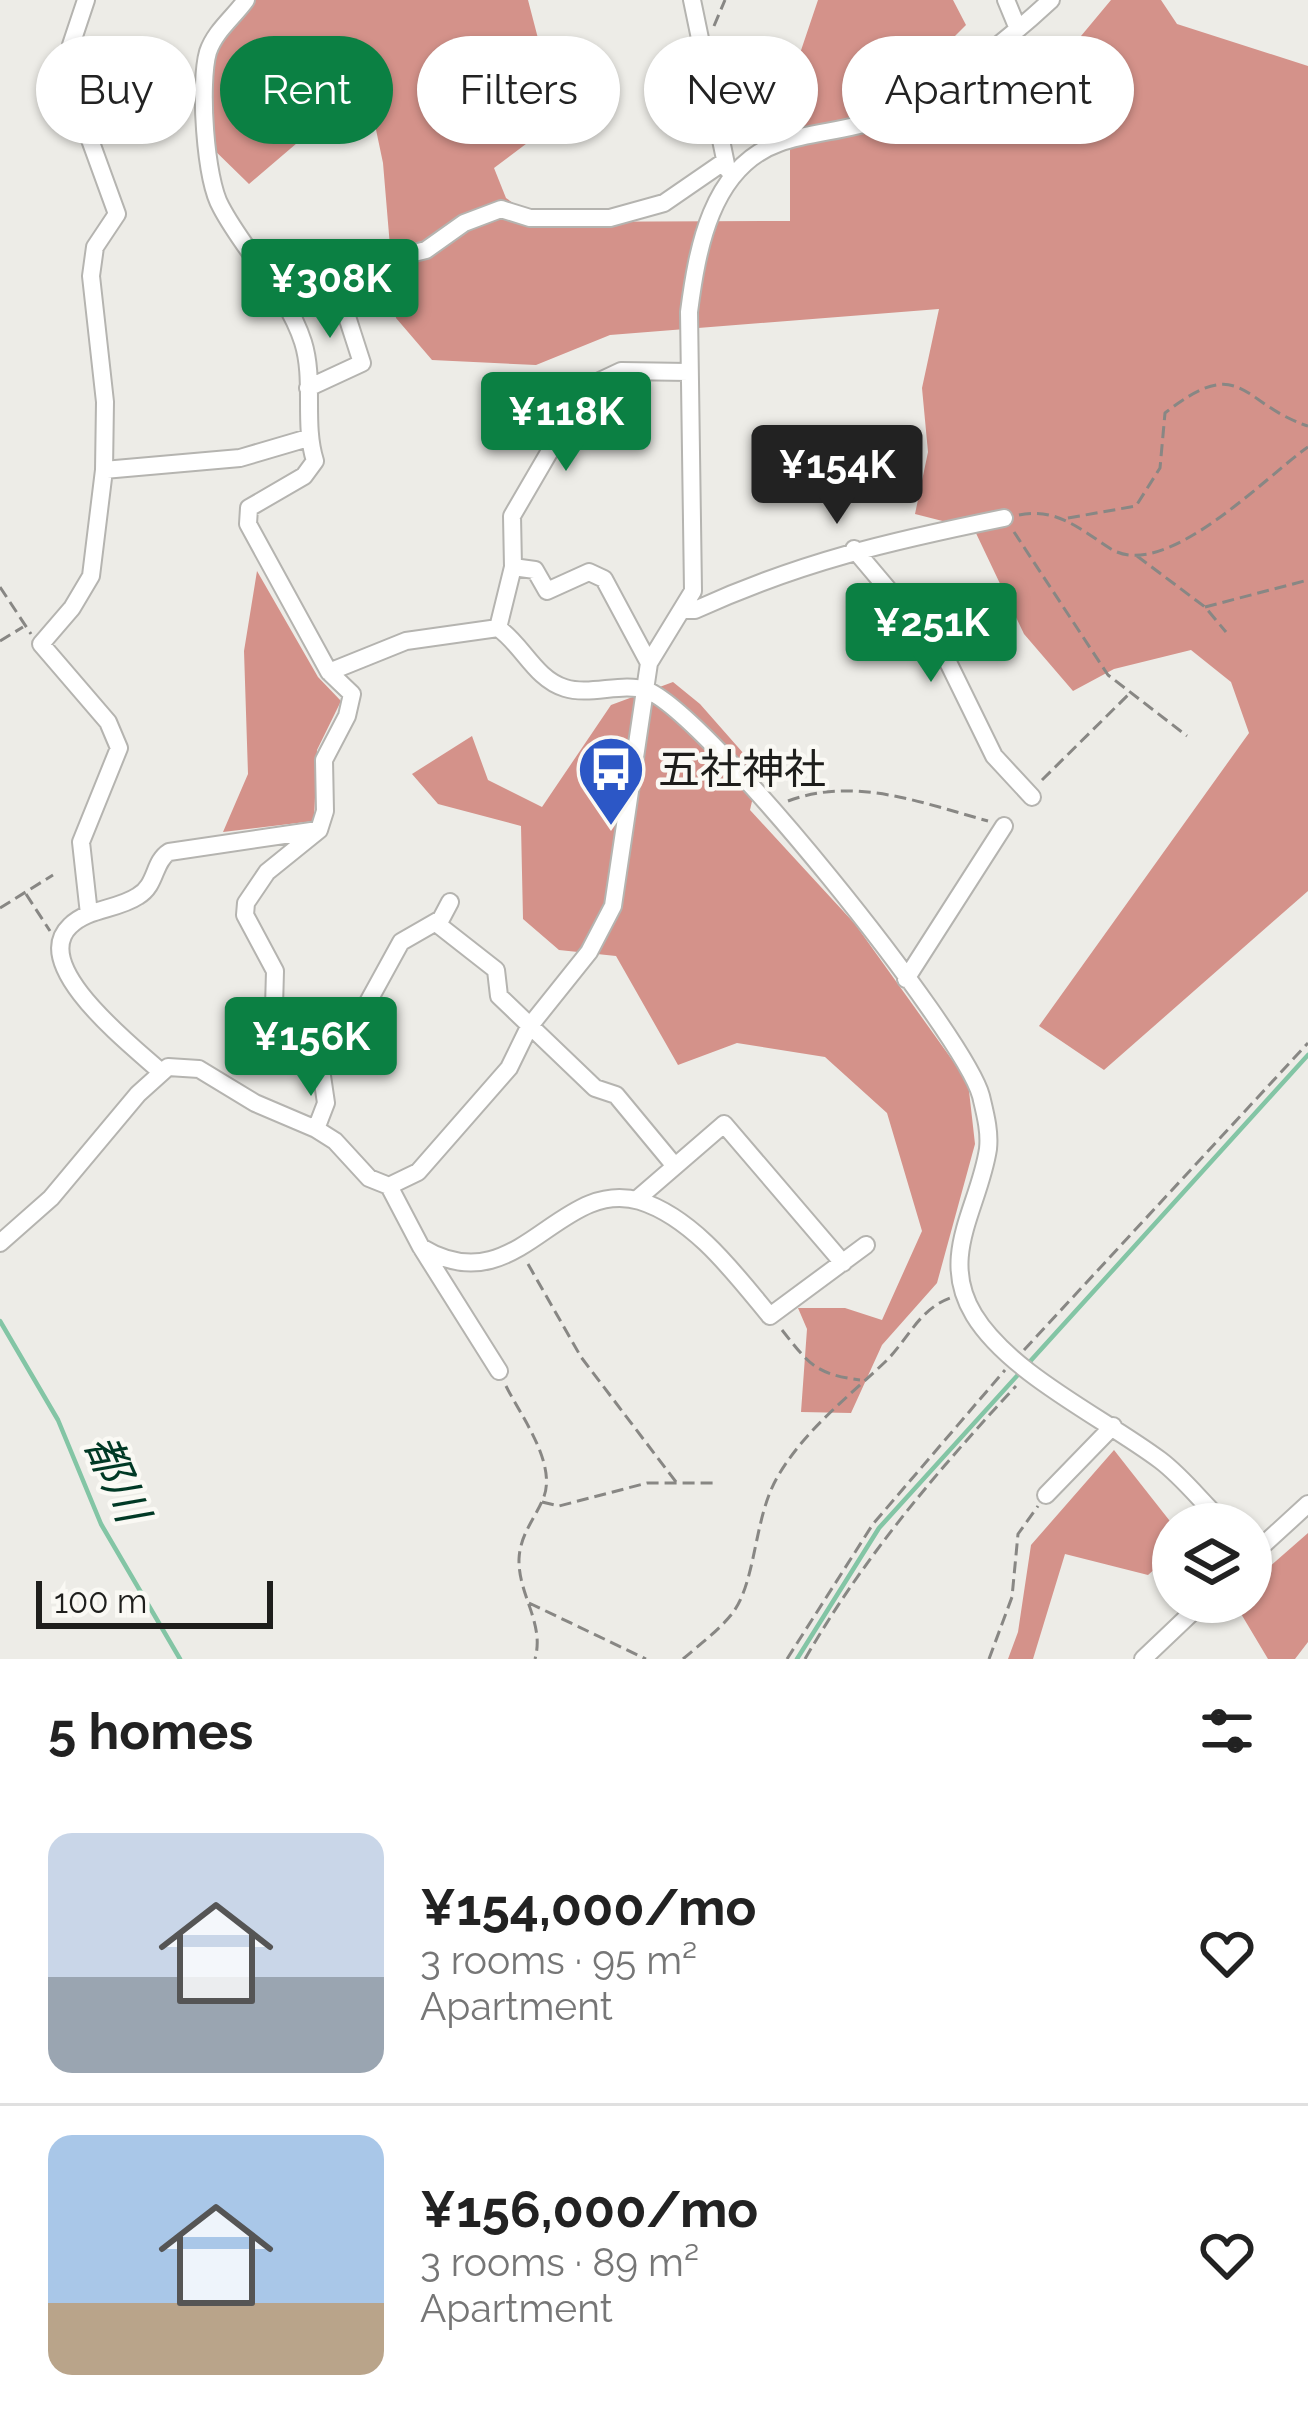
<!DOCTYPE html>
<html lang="en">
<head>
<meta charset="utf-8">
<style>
  :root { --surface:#fff; --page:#f2f2f2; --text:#222; --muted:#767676; --line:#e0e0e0; --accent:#0b8043 }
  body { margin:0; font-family:Raleway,"Noto Sans JP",sans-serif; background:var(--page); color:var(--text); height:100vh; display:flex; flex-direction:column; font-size:45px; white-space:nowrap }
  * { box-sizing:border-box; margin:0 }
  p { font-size:39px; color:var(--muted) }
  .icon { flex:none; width:66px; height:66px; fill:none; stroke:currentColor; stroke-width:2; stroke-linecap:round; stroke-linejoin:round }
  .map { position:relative; height:1659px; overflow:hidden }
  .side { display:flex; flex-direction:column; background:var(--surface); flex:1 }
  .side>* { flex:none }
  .guide { position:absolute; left:36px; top:36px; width:1236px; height:108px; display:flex; gap:24px }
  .buttons { position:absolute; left:1152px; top:1503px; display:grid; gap:24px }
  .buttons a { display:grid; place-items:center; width:120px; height:120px; border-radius:50%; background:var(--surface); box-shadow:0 3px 9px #0004; font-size:60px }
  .scale { position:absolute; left:36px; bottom:30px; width:237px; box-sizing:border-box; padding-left:12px; border:6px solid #1e1e1c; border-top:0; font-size:33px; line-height:42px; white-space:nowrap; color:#1e1e1c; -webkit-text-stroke:9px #faf9f4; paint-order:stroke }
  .price { position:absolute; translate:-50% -102px; padding:0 27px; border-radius:12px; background:var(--accent); color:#fff; font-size:39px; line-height:78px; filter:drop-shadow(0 3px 6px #0008) }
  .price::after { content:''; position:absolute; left:50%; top:72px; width:36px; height:27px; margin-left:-18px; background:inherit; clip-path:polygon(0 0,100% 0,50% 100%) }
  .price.on { background:#222; color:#fff }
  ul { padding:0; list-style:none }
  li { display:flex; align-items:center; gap:36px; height:300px; padding:0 48px }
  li+li { border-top:3px solid var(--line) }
  li span { display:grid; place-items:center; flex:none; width:336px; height:240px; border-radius:24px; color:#555 }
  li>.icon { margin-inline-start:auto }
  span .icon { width:144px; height:144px; fill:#fffc; stroke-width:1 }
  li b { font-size:51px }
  h2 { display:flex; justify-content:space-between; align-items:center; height:144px; padding:0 48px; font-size:51px }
  .pill { padding:0 42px; border-radius:54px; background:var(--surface); box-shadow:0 3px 9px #0004; font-size:42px; line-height:108px }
  .pill.on { background:var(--accent); color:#fff }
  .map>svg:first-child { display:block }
  .forest { fill:#d4928a }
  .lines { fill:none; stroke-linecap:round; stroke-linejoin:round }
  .stream { stroke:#83c5a5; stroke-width:4.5 }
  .minor-casing { stroke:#b5b4b0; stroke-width:20 }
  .path { stroke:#888784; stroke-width:3; stroke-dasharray:12 6; stroke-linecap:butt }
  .minor { stroke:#fff; stroke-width:16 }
  .labels { text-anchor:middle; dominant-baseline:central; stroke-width:9; stroke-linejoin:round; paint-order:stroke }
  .poi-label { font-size:42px; fill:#1e1e1c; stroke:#faf9f4; text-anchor:start }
  .water-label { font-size:45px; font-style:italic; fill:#003925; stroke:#faf9f4 }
</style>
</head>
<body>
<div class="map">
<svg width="1308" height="1659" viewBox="0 0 1308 1659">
  <rect width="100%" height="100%" fill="#edece7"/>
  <path class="forest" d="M236 0H528L559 119 494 168 506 198 540 222 790 221V83L818 0H953L966 25 932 59 952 135 1061 60 1111 0H1161L1177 24 1308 66V891L1104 1070 1039 1026 1249 733 1231 682 1191 650 1114 669 1073 691 1024 634 974 529 915 514 928 452 922 388 939 309 610 335 536 365 432 360 396 318 383 163 370 101 352 96 249 184 205 141 199 87Z
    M257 571 318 677 341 701 317 750 314 821 223 832 248 774 244 651Z
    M673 682 700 704 759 771 750 810 855 924 968 1082 975 1144 937 1283 882 1345 851 1413 801 1412 807 1329 798 1308H845L882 1320 922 1231 887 1113 825 1057 737 1043 678 1065 616 956 559 950 523 919 521 826 438 804 412 774 472 736 488 780 542 807 611 705Z
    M1114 1450 1173 1525V1553L1148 1575 1065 1554 1033 1659H1008L1018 1632 1031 1545Z
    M1308 1533V1642L1295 1659H1268L1234 1602H1251V1583Z"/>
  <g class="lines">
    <path class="stream" d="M0 1321 58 1420 101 1524 180 1659
      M797 1659 879 1528 1308 1055"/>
    <defs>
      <path id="minor" d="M86 0 71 45 69 82 117 214 95 247 91 276 105 402 104 470 91 576 72 608 41 644 108 722 119 748 81 842 89 914
        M246 0C234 17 215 31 208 52 199 83 205 179 221 207 245 253 287 292 303 342 315 380 303 423 315 461L304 476 249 508 248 524 329 672 352 694 347 716 324 760 325 811 319 830 267 872 246 903 245 915 275 971 274 1007 322 1076 326 1103 316 1129
        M692 0 727 169
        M1006 0 1018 29
        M308 388 362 363 332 270 361 250 406 255 426 250 464 223 501 209 530 218H610L664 203 725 161
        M104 470 240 458 308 438
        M854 549 946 658 994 756 1032 797
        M513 567 535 570 547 591 589 572 604 579 649 663
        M684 610H695C800 562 891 541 1004 518
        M498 628 513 567 512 516 558 437 572 394 621 371 689 372
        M329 672 406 641 498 628C522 644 535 679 565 688 590 696 622 682 646 690 706 711 964 1033 981 1096 985 1113 990 1131 988 1149 979 1208 938 1256 974 1315 1010 1374 1104 1418 1160 1460 1184 1478 1203 1504 1225 1524
        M436 923 496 970 499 996 595 1088 616 1095 674 1165
        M906 979 1004 826
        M312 1056 362 1013 401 942 441 919 450 902
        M161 1072C134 1047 28 966 70 926 88 908 117 910 138 896 157 885 153 862 169 852L318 830
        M389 1186 421 1247 499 1371
        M636 1200 724 1124 843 1263
        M0 1243 51 1198 138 1094 168 1067 199 1069 255 1103 316 1129 335 1141 369 1178 389 1186 418 1172 509 1068 529 1027 589 952 613 906 649 663 693 591 689 312C697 250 711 167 779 143 810 132 846 131 877 120 934 99 1007 41 1051 0
        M421 1247C518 1306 557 1177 640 1201 694 1218 736 1275 770 1316L866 1245
        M1046 1495 1113 1426
        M1251 1556 1308 1504
        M1143 1659 1203 1602"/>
    </defs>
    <use href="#minor" class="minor-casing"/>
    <path class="path" d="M714 26 725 0
      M1019 515C1057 507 1081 530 1111 549 1166 582 1266 476 1308 447
      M1068 518 1136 506 1160 468 1165 413C1243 352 1240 404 1308 426
      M1014 532 1108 675 1187 736
      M1137 556 1205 607 1226 632
      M0 587 31 634
      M1205 607 1308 580
      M0 641 23 627
      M1042 780 1128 695
      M788 801C855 776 922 803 988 821
      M26 894 50 931
      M0 908 53 875
      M528 1264 581 1357 676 1482
      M782 1330C809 1364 815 1374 860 1380
      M1024 1350 1308 1043
      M506 1386C521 1416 558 1465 543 1499 534 1520 520 1535 519 1559 518 1595 545 1623 535 1659
      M542 1502 559 1506 647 1483H715
      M529 1603 646 1659
      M683 1659C699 1645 717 1632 731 1615 757 1583 753 1518 778 1476 805 1430 847 1398 885 1362 908 1340 918 1310 950 1298
      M787 1659 873 1524 1005 1370
      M805 1659C863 1558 937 1471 1016 1386
      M989 1659 1012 1597 1018 1534 1038 1506"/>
    <use href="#minor" class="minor"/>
  </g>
  <defs>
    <symbol id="bus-pin" viewBox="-11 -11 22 30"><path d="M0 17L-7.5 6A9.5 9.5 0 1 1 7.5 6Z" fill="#2c57c6" stroke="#faf9f4"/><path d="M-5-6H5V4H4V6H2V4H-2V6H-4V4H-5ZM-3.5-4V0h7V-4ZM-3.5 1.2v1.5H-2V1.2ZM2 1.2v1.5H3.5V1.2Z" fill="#fff"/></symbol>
  </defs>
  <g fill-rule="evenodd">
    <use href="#bus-pin" x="573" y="731" width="76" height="104"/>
  </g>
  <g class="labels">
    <g class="poi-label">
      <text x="658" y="769">五社神社</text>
    </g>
    <g class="water-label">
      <text transform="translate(117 1478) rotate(66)">都川</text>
    </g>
  </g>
</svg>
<div class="buttons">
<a><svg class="icon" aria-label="layers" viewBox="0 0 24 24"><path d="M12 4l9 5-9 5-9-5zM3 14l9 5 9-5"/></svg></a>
</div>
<div class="scale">100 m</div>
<b class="price" style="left:330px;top:341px">¥308K</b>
<b class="price" style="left:566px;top:474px">¥118K</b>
<b class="price on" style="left:837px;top:527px">¥154K</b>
<b class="price" style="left:931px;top:685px">¥251K</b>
<b class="price" style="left:311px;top:1099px">¥156K</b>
<div class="guide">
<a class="pill">Buy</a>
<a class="pill on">Rent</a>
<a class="pill">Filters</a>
<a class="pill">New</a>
<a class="pill">Apartment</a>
</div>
</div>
<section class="side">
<h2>5 homes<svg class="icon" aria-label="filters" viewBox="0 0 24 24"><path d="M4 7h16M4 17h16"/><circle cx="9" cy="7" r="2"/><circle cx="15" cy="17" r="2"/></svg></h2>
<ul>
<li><span style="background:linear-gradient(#c9d6e8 60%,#9aa5b1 0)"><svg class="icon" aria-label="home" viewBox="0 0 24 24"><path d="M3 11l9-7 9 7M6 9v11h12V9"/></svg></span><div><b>¥154,000/mo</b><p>3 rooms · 95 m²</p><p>Apartment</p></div><svg class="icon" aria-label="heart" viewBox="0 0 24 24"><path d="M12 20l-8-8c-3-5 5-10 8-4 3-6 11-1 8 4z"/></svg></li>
<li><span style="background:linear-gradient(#a9c7e8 70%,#b9a48a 0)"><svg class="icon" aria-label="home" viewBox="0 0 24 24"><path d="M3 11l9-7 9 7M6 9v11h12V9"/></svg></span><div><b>¥156,000/mo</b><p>3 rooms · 89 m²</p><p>Apartment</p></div><svg class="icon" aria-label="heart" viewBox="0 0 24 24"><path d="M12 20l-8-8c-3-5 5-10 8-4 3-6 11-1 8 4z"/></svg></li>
</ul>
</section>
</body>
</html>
